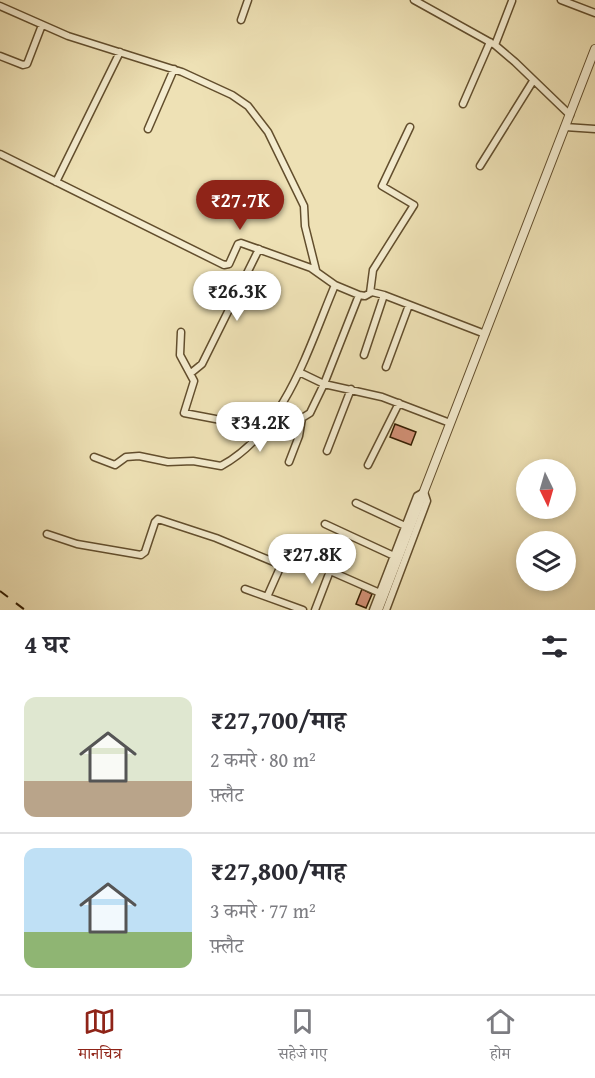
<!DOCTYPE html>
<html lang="hi">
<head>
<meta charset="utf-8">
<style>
  :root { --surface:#fff; --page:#f2f2f3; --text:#2b2b33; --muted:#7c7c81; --line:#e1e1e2; --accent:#8f2418 }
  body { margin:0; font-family:"Gentium Book Plus","Noto Serif Devanagari",serif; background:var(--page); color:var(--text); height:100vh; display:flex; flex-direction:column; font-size:22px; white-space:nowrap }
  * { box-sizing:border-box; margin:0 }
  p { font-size:20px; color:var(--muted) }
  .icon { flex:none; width:33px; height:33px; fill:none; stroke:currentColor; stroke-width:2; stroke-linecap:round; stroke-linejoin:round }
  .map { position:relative; height:610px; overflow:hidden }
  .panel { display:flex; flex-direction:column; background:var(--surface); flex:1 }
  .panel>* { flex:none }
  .needle { width:39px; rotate:175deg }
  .tools { position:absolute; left:516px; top:459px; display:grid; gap:12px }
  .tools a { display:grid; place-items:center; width:60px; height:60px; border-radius:50%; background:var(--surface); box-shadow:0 3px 9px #0003; font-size:30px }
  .price { position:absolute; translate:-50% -51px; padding:0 14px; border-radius:21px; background:#fff; color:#222; font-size:20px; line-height:39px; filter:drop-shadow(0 2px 3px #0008) }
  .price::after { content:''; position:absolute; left:50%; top:36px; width:18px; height:14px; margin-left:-9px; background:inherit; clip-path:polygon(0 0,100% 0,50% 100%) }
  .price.on { background:var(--accent); color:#fff }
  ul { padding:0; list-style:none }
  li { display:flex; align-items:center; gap:18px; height:150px; padding:0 24px }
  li+li { border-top:2px solid var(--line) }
  li span { display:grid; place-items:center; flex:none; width:168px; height:120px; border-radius:12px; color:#555 }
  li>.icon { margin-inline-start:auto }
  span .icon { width:72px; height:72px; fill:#fffc; stroke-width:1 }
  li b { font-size:26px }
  h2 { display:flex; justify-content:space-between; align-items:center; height:72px; padding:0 24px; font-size:26px }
  .tabs { display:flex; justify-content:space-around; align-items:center; height:84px; border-top:2px solid var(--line); background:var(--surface); font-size:16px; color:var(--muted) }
  .tabs a { display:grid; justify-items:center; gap:3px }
  .tabs .on { color:var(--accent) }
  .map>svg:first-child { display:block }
  .building { fill:#d39177; stroke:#341d00; stroke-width:1.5 }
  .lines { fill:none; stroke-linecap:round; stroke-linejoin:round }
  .minor-casing { stroke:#624e2d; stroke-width:9 }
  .tertiary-casing { stroke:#624e2d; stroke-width:10 }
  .minor { stroke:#f4eccf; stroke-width:6 }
  .tertiary { stroke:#f4eccf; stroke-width:8 }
  .rail { stroke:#341d00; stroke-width:2; stroke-dasharray:10 10; stroke-linecap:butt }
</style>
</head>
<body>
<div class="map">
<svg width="595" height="610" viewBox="0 0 595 610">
  <rect width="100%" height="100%" fill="#eee1b5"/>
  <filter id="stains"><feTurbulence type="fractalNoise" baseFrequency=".00333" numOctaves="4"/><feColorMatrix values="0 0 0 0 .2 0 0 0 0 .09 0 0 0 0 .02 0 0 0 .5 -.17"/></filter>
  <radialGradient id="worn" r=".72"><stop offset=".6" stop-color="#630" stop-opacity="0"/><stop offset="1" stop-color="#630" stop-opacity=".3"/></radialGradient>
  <path class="building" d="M395 424 416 432 411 445 390 437Z
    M362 589 372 594 366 608 356 604Z"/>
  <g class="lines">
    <defs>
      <path id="minor" d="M414 0 495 45 515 62 570 115
        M561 0 595 13
        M0 6 68 36 182 72 232 95 248 106 268 132 304 206 305 226 316 270
        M241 20 248 0
        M495 45 512 1
        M0 56 23 65 27 64 42 25
        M463 104 490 42
        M565 127 595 129
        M148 129 174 69
        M0 154 224 265 229 264 238 244 241 243 311 268 335 285 359 295 365 296 372 292 384 295 485 334
        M480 166 533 81
        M56 182 120 52
        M370 293 373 270 414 205 382 186 410 127
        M181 332 180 355 194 381 184 413 226 421 255 441
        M364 355 384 295
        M386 367 409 305
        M299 372 324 384 382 397 450 423
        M191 373 202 364 259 249
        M327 451 351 389
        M94 457 115 465 126 457 139 456 168 462 193 461 221 466C285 431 308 349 335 285
        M289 462 299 436 302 418 310 413 324 384 359 295
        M368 465 399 403
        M356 503 405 526
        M325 524 394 556
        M47 534 77 544 141 555 145 552 155 522 158 519 216 538 281 565
        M245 589 303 610
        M267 597 287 552 380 593
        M315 610 330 571
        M373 610 417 496 424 492 427 501 386 610"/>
      <path id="tertiary" d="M378 610 595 49"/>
    </defs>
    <use href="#minor" class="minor-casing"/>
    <use href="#tertiary" class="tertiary-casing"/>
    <use href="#minor" class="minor"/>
    <use href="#tertiary" class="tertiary"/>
    <path class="rail" d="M0 591 25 610"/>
  </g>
  <rect width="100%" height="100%" filter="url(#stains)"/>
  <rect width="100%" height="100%" fill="url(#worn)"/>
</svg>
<div class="tools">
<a><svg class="needle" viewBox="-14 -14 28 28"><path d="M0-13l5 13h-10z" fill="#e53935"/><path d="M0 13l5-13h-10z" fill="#7c7c81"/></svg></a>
<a><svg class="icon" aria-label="layers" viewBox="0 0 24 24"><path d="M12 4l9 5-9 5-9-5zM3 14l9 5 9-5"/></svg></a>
</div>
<b class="price on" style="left:240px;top:231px">₹27.7K</b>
<b class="price" style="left:237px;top:322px">₹26.3K</b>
<b class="price" style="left:260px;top:453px">₹34.2K</b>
<b class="price" style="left:312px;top:585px">₹27.8K</b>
</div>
<section class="panel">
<h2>4 घर<svg class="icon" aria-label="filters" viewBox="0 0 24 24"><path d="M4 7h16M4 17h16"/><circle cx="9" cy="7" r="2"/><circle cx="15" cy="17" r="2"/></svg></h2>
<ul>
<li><span style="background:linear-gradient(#dfe7d0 70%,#b9a48a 0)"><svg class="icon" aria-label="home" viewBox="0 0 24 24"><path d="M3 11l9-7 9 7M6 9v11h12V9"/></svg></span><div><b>₹27,700/माह</b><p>2 कमरे · 80 m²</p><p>फ़्लैट</p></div></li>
<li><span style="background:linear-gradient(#bfe0f5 70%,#8fb573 0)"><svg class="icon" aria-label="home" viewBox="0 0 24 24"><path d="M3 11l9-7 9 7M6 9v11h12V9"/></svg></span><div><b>₹27,800/माह</b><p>3 कमरे · 77 m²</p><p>फ़्लैट</p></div></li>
</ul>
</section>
<nav class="tabs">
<a class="on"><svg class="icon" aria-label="map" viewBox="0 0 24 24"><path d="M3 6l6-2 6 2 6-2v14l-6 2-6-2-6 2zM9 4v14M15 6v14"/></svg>मानचित्र</a>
<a><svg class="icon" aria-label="saved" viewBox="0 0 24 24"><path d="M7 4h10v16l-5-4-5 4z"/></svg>सहेजे गए</a>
<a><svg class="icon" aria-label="home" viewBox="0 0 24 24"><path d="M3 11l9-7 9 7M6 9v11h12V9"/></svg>होम</a>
</nav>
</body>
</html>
